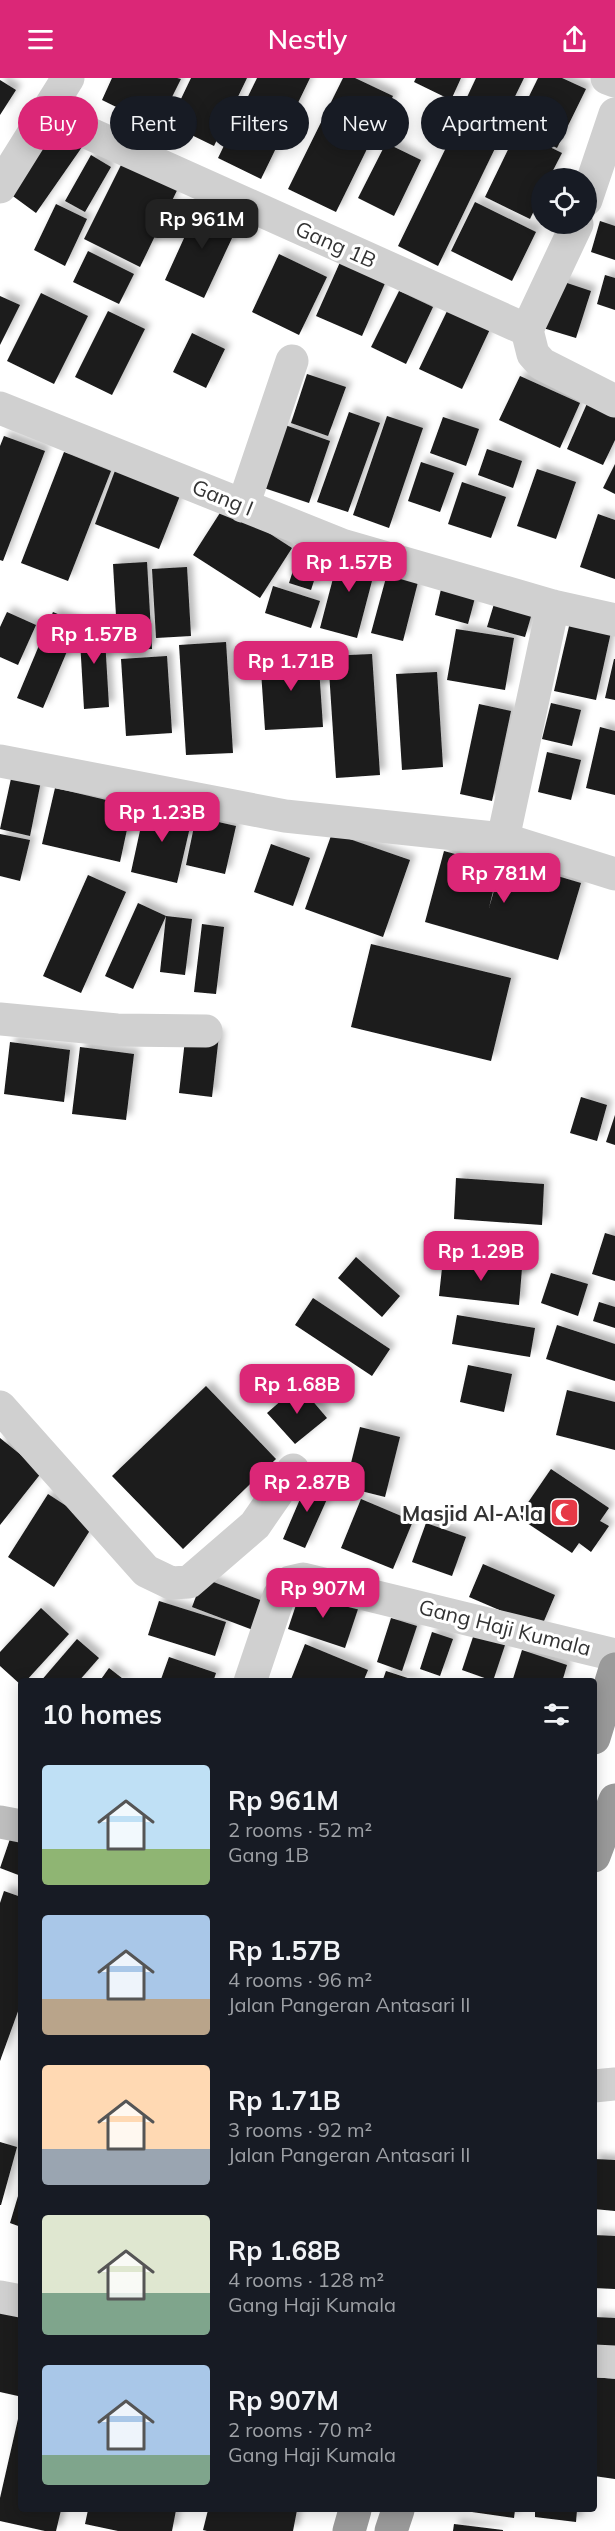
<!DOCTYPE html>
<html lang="en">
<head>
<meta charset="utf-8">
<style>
  :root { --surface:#171b24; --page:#242831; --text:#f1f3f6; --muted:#9ea1a6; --accent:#db2777 }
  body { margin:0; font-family:Mulish,sans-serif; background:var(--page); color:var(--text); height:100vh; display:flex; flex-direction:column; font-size:22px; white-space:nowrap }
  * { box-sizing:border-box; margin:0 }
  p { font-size:20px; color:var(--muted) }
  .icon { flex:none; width:33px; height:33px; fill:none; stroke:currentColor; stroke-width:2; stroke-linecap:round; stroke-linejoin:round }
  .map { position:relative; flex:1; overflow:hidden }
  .panel { position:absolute; left:18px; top:1600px; width:579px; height:834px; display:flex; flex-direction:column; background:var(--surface); border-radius:6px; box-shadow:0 3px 15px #0003 }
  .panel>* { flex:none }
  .hud { position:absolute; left:18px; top:18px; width:579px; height:54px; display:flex; gap:12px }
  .controls { position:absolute; left:531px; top:90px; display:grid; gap:12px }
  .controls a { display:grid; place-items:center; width:66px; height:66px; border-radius:50%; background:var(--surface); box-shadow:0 3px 15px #0003; font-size:30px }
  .price { position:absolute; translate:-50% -51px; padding:0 14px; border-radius:12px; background:var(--accent); color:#fff; font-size:20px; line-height:39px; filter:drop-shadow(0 2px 3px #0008) }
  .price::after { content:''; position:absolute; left:50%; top:36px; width:18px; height:14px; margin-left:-9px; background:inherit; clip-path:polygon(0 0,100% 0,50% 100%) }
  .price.current { background:#222; color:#fff }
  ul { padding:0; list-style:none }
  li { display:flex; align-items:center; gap:18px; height:150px; padding:0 24px }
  li span { display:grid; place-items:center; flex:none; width:168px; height:120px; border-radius:6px; color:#555 }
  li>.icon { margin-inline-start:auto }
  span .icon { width:72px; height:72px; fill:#fffc; stroke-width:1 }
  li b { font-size:26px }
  h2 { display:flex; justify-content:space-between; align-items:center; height:72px; padding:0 24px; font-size:26px }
  .chip { padding:0 21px; border-radius:27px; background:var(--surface); box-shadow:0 3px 15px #0003; font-size:21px; line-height:54px }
  .chip.current { background:var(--accent); color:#fff }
  header { display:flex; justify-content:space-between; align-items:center; height:78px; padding:0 24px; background:var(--accent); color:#fff; font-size:27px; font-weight:600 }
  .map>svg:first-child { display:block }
  .building { fill:#1a1a1a; filter:url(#shadow) }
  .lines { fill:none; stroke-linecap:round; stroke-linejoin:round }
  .street { stroke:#d0d0d0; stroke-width:33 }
  .secondary { stroke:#bdbdbd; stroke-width:33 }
  .highway { stroke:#9a9a9a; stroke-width:33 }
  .labels { text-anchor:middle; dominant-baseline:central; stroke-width:6; stroke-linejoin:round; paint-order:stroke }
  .street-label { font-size:21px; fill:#333; stroke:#fff }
  .poi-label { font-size:21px; font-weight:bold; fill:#333; stroke:#fff; text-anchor:end }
</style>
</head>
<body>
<header><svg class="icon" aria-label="menu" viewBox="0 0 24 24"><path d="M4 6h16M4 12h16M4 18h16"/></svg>Nestly<svg class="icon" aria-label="share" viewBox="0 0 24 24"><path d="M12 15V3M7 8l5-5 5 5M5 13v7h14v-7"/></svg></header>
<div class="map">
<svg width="615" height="2453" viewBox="0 0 615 2453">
  <defs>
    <filter id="shadow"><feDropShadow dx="5.5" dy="-5.5" stdDeviation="3" flood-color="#0004"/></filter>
  </defs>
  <rect width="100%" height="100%" fill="#fff"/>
  <path class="building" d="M112 0H177L181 1 157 49 102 22Z
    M191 0H247L214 68 169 46Z
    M257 0H310L261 101 218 80Z
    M343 0H355L393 18 336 134 288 111Z
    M416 0H461L451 22 414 4Z
    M476 0H524L499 51 461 32Z
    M538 0H562L586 11 557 70 514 49Z
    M0 2 16 12 0 37Z
    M460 41 500 60 438 188 398 168Z
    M51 48 82 69 36 135 6 113Z
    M517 53 562 75 549 100H542V116L530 141 485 119Z
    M386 65 421 82 394 138 358 120Z
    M127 75 182 102 140 189 84 161Z
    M91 77 111 89 85 134 65 123Z
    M475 124 536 154 512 203 451 173Z
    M200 125 240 143 204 220 165 202Z
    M56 126 87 141 65 188 34 172Z
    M600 143 615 148V182L591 174Z
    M88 173 134 196 119 226 73 204Z
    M279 176 327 199 299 257 252 234Z
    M341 182 386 203 362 258 316 238Z
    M605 197 615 200V232L597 226Z
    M558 202 591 213 576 260 543 250Z
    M399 213 433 229 406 286 371 269Z
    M41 215 88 238 54 306 7 283Z
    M0 218 20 227 0 267Z
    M449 229 491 249 462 311 419 291Z
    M108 233 145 251 112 317 75 299Z
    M192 255 225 271 206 310 173 294Z
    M307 296 346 309 328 358 291 345Z
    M520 298 580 325 560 370 499 342Z
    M589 321 615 333V362L603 387 567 371Z
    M349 334 380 345 348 434 317 424Z
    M387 338 423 350 389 450 353 437Z
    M443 339 479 351 466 388 430 375Z
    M285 347 330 363 309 425 264 410Z
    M4 358 45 373 3 483 0 482V368Z
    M487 371 522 383 513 410 478 397Z
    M64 374 111 393 68 503 21 485Z
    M421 384 454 395 440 434 408 423Z
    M615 386V416L603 410Z
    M116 390 181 415 159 471 95 446Z
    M537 391 576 404 556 461 517 448Z
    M462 404 506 419 491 460 448 446Z
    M225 427 292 470 260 520 193 477Z
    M598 436 615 442V501L580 489Z
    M303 462 325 469 311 512 289 505Z
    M341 470 378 480 357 560 320 550Z
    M147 484 152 571 118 572 113 486Z
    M187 489 191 558 156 560 152 491Z
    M387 496 418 504 403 563 371 555Z
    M442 507 476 516 468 546 435 537Z
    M273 508 320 523 311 550 265 535Z
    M494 526 532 535 525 559 487 549Z
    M7 534 36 547 18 587 0 579V549Z
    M53 534 79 545 43 630 17 620Z
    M104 544 109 629 84 631 79 545Z
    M570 544 611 554 596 622 554 613Z
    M456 551 514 560 505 612 447 602Z
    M226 564 233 675 186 677 179 567Z
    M318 575 323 649 265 652 260 578Z
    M372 576 380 697 336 700 328 578Z
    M167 578 172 655 126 658 121 581Z
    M614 581H615V622L605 620Z
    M437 594 443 689 402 692 396 596Z
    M551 625 581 632 572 668 542 661Z
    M479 626 511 633 492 723 460 716Z
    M600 649 615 653V717L586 710Z
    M547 674 581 682 571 722 538 714Z
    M12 696 41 703 30 758 0 751Z
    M55 710 132 728 120 784 42 766Z
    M146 725 193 736 177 805 131 794Z
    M196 739 236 748 225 796 186 787Z
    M332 755 410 782 383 859 305 831Z
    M0 756 30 762 20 803 0 798Z
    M271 766 310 780 293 828 254 814Z
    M444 773 499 788 489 830 503 782 581 805 558 882 425 844Z
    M88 797 126 814 81 915 43 898Z
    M138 825 166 838 133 911 105 898Z
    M166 838 192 841 185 897 160 894Z
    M202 846 224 849 216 916 194 914Z
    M371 866 511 900 491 983 351 949Z
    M186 953 219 957 212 1019 179 1015Z
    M10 964 70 972 64 1024 4 1016Z
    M80 969 134 976 126 1042 72 1036Z
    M581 1019 607 1027 597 1063 570 1055Z
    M615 1037V1067L606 1064Z
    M456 1100 544 1106 542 1147 454 1141Z
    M605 1155 615 1158V1203L592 1196Z
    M356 1179 400 1218 382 1239 338 1200Z
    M443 1181 522 1190 519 1227 439 1218Z
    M551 1195 588 1206 578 1238 541 1225Z
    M313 1220 390 1271 372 1298 295 1247Z
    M599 1224 615 1229V1250L593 1243Z
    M457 1237 535 1250 530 1279 452 1266Z
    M557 1247 615 1266V1303L546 1281Z
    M468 1287 512 1296 504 1334 460 1324Z
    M299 1307 327 1340 295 1366 267 1335Z
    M206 1308 276 1381 183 1471 112 1398Z
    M567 1312 615 1324V1372L556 1357Z
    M360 1349 400 1359 385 1419 345 1409Z
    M0 1360 42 1394 0 1447Z
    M551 1391 609 1430 600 1443 609 1448 591 1474 579 1465 572 1475 518 1439Z
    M309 1400 332 1410 305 1470 283 1461Z
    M48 1416 94 1446 54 1509 8 1479Z
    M361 1421 413 1443 393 1491 341 1470Z
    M426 1445 466 1459 452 1498 412 1484Z
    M483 1486 555 1517 541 1550 469 1519Z
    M203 1500 263 1523 253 1552 192 1529Z
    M301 1512 358 1531 345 1570 288 1551Z
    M159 1523 226 1544 215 1578 148 1557Z
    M41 1530 69 1556 25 1604H21V1607L0 1588V1574Z
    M391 1540 417 1548 402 1593 377 1584Z
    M432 1554 453 1561 440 1598 420 1591Z
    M474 1556 505 1567 493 1603 462 1592Z
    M77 1561 99 1580 78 1604H40Z
    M305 1566 368 1592 363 1604H290Z
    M522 1572 567 1587 562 1604H512Z
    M169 1579 216 1595 213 1604H160Z
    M109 1590 127 1604H99Z
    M386 1593 417 1603 416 1604H382Z
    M10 1761 21 1764V1798L0 1790Z
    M4 1813 21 1819V1925L0 1983V1825Z
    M0 2064 17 2069 1 2127H0Z
    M594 2081 615 2082V2133L594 2131Z
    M21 2108V2149L10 2145Z
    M594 2157 615 2158V2211L594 2210Z
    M0 2231 21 2235V2302L18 2318 0 2314Z
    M594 2239 615 2240V2273L594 2272Z
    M594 2299 615 2301V2401L594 2398Z
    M18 2341H21V2432H61L56 2453H45L0 2443V2420Z
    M88 2432H176L172 2453H118L85 2446Z
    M208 2432H297L293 2453H207L203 2452Z
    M458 2432H515L514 2440Z
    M535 2432H577L576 2444 535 2439Z
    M454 2446 503 2452V2453H453Z"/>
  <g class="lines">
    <path class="street" d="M607 0 615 3
      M46 36 527 252
      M0 109 68 0
      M586 122 615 36
      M527 252 533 276 542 286 615 323
      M527 252 577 146
      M0 330 342 467 553 528 615 542
      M243 428 292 283
      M0 683 285 738 503 761 615 796
      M503 761 553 528
      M0 941 117 952 206 953
      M0 1329 146 1493 171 1505 189 1504 255 1447 293 1392
      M250 1604 279 1518 290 1504 303 1501 615 1577
      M594 2008 615 2006
      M0 2219 21 2223
      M594 2283 615 2284"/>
    <path class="secondary" d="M0 1744 21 1748"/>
    <path class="highway" d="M594 1660 615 1591
      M594 1778 615 1722
      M349 2453 355 2432
      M391 2453 398 2432"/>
  </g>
  <defs>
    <symbol id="mosque-square" viewBox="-11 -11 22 22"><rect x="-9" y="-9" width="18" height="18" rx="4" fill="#e63946" stroke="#fff"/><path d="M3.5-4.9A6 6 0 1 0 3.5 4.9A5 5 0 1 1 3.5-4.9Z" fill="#fff"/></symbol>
  </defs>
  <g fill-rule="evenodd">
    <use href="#mosque-square" x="548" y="1418" width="33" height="33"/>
  </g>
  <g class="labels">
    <g class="street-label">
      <text transform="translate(336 166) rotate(24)">Gang 1B</text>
      <text transform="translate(223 419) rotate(22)">Gang I</text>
      <text transform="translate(505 1549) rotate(14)">Gang Haji Kumala</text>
    </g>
    <g class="poi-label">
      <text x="543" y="1435">Masjid Al-A'la</text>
    </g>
  </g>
</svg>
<div class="controls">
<a><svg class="icon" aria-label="locate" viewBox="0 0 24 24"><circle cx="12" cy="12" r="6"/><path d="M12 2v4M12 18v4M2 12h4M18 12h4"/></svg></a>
</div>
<b class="price current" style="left:202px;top:172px">Rp 961M</b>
<b class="price" style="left:349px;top:515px">Rp 1.57B</b>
<b class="price" style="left:94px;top:587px">Rp 1.57B</b>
<b class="price" style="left:291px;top:614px">Rp 1.71B</b>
<b class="price" style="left:162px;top:765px">Rp 1.23B</b>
<b class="price" style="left:504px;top:826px">Rp 781M</b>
<b class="price" style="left:481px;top:1204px">Rp 1.29B</b>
<b class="price" style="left:297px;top:1337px">Rp 1.68B</b>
<b class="price" style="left:307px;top:1435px">Rp 2.87B</b>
<b class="price" style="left:323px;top:1541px">Rp 907M</b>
<div class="hud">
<a class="chip current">Buy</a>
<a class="chip">Rent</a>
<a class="chip">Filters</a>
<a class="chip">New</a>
<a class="chip">Apartment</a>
</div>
<section class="panel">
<h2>10 homes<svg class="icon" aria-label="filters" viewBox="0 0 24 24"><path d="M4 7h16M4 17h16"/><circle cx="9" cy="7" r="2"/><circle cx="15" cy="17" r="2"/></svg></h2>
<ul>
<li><span style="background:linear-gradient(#bfe0f5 70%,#8fb573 0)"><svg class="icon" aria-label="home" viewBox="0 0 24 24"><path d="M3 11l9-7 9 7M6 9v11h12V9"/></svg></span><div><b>Rp 961M</b><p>2 rooms · 52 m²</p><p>Gang 1B</p></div></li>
<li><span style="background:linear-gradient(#a9c7e8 70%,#b9a48a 0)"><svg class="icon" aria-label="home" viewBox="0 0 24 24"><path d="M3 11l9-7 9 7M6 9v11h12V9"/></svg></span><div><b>Rp 1.57B</b><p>4 rooms · 96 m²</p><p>Jalan Pangeran Antasari II</p></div></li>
<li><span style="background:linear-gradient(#ffd9b3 70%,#9aa5b1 0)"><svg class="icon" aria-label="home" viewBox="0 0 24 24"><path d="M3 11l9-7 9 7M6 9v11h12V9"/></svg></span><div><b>Rp 1.71B</b><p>3 rooms · 92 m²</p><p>Jalan Pangeran Antasari II</p></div></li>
<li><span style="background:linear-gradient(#dfe7d0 65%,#7fa58c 0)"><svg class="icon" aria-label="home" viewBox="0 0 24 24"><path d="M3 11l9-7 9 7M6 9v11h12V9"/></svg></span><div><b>Rp 1.68B</b><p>4 rooms · 128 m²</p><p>Gang Haji Kumala</p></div></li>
<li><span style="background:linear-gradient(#a9c7e8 75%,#7fa58c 0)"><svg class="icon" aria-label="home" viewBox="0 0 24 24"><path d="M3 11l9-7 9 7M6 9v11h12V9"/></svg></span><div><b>Rp 907M</b><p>2 rooms · 70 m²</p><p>Gang Haji Kumala</p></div></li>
</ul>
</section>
</div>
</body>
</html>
